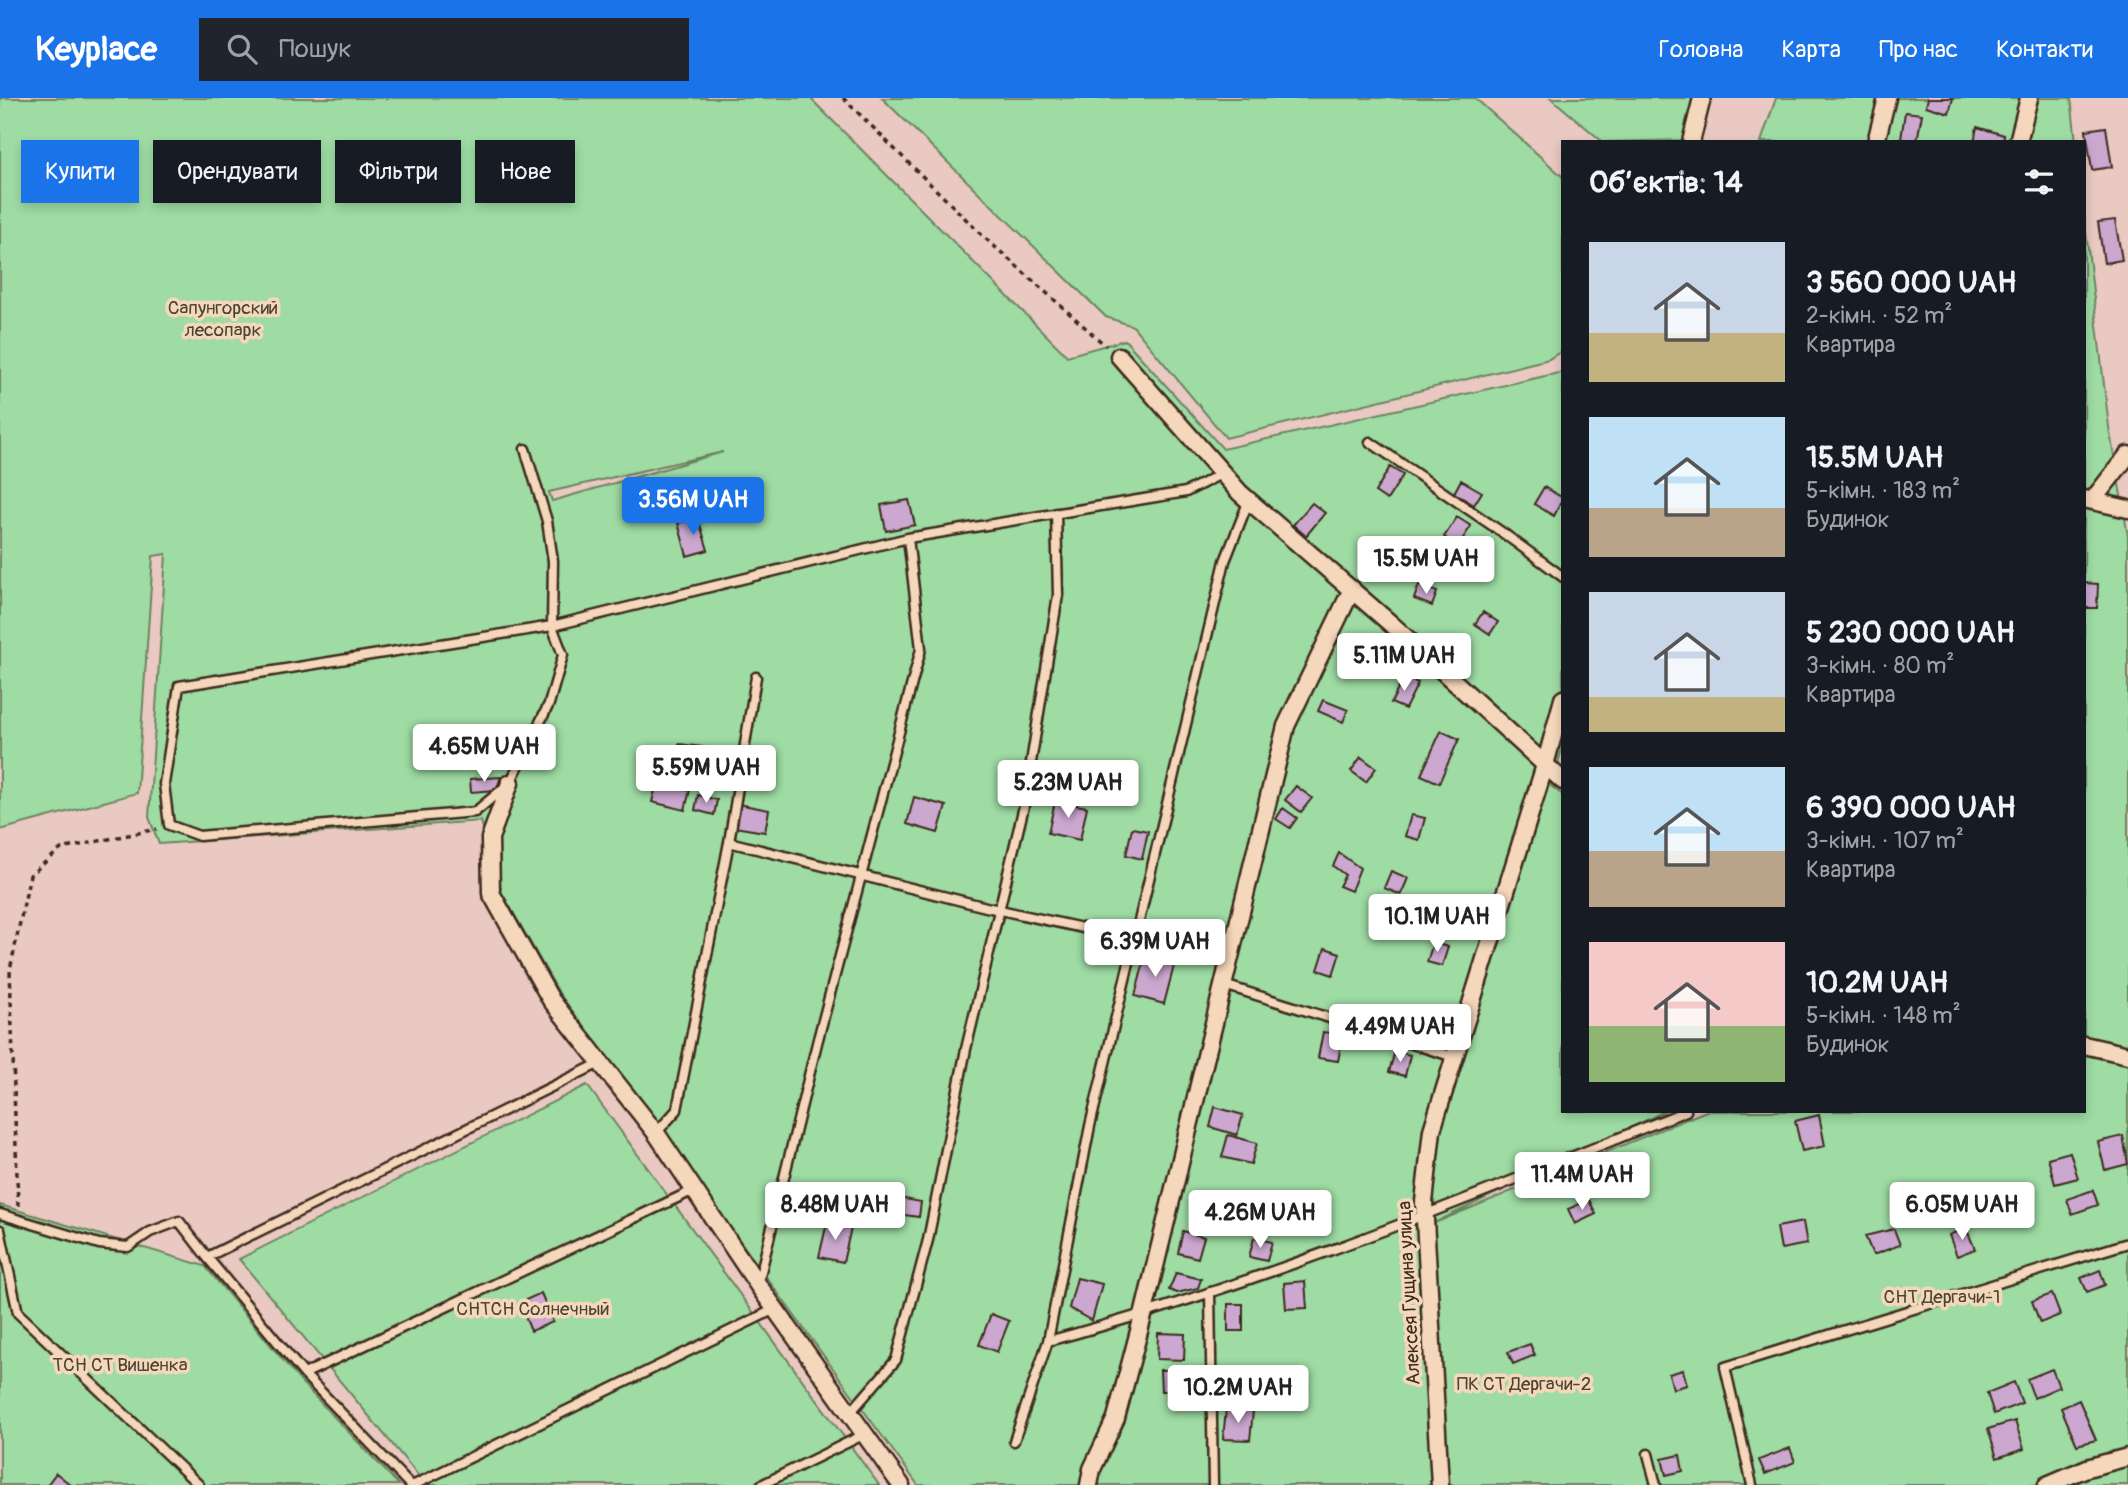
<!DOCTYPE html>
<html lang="uk">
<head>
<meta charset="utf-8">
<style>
  :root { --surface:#171b24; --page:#20242c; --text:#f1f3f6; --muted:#9ea1a6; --accent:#1a73e8 }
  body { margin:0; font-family:Pangolin,sans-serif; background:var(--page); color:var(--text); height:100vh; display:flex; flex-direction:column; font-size:26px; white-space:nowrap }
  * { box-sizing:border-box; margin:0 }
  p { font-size:23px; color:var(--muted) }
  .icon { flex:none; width:38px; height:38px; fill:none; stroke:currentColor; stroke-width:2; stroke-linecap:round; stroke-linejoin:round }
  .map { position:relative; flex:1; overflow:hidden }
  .details { position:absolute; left:1561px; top:42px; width:525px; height:973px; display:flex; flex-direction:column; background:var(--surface); border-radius:0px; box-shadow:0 4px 10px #0003 }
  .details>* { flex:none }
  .top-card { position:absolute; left:21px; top:42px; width:665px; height:63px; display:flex; gap:14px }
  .price { position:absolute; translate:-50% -60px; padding:0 16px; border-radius:7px; background:#fff; color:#222; font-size:23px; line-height:46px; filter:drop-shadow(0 2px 4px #0008) }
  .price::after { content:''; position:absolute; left:50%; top:42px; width:21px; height:16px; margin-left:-10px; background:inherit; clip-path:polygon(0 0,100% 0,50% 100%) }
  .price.active { background:var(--accent); color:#fff }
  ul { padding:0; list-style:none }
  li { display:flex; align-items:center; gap:21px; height:175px; padding:0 28px }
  li span { display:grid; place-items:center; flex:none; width:196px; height:140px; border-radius:0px; color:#555 }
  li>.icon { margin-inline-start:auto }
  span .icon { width:84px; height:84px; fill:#fffc; stroke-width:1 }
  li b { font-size:30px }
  h2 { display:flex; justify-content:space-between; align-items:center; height:84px; padding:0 28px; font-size:30px }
  .tag { padding:0 24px; border-radius:0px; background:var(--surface); box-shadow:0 4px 10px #0003; font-size:24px; line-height:63px }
  .tag.active { background:var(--accent); color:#fff }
  header { display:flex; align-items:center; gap:42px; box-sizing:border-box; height:98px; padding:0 35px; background:var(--accent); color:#fff }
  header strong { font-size:33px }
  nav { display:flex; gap:38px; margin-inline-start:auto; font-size:24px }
  .search { width:490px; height:63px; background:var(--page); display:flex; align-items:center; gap:18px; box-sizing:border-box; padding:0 24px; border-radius:0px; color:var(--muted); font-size:26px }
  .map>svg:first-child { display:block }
  .green { fill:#9edca4; stroke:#6c8361; stroke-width:2; fill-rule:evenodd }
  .building { fill:#cca8d0; stroke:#3b2a1e; stroke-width:2 }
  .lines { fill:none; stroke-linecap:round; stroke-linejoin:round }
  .service-casing { stroke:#3b2a1e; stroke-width:13 }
  .minor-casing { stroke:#3b2a1e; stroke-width:21 }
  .path { stroke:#3b2a1e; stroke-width:3.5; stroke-dasharray:5 5; stroke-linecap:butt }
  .service { stroke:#f5d7bb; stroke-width:8 }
  .minor { stroke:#f5d7bb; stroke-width:16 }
  .labels { text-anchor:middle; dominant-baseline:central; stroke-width:7; stroke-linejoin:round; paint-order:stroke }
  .park-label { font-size:19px; fill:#4a4532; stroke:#f5d7bb }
  .street-label { font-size:19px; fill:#3b2a1e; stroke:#f5d7bb }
</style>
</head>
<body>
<header>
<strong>Keyplace</strong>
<div class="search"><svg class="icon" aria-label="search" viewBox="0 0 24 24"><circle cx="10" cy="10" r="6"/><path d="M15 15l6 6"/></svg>Пошук</div>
<nav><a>Головна</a><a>Карта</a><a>Про нас</a><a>Контакти</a></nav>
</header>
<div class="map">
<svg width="2128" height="1387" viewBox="0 0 2128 1387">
  <rect width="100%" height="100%" fill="#e9c9c1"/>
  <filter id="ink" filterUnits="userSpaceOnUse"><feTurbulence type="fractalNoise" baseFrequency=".0143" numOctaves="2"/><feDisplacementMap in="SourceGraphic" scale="14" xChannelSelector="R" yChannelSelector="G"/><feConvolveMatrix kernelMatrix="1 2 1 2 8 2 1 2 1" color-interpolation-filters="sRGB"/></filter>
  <g filter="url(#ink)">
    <path class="green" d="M0 0H810L1067 258 1125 242 1223 351 1563 274V648L1551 688 1563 697V1013H1665L1432 1126 1706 1013H2084V117L2109 329 2128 438V1356L2084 1367 2035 1387H918L559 895 502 795 481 723 159 746 149 719 166 456 153 458 137 695 0 732ZM723 354 552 403 549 394Z
      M882 0H1475L1563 79V252L1549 261 1226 340 1133 228 1106 219Z
      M1551 0H1692L1688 42 1603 44Z
      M1776 0H2071L2076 44H1761Z
      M587 987 879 1387H426L239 1161Z
      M0 1107 205 1168 302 1285 399 1387H0Z
      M2128 1367V1387H2063L2091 1375Z"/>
    <path class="building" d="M1928 0H1953L1949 15 1926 8Z
      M1905 14 1922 16 1917 43 1901 41Z
      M1977 29 2004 37 2003 44H1974Z
      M2106 29 2112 69 2092 72 2086 32Z
      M2115 122 2122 162 2104 165 2098 124Z
      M1390 369 1403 377 1387 402 1375 394Z
      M1461 382 1482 394 1474 407 1454 395Z
      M1544 389 1563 400 1554 418 1534 406Z
      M909 402 915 427 886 433 881 407Z
      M1312 405 1325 415 1306 438 1293 427Z
      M1457 419 1471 428 1458 448 1444 439Z
      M698 420 708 452 687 458 678 425Z
      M2084 485 2098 486 2097 510H2084Z
      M1419 487 1437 494 1432 508 1414 501Z
      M1483 514 1498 524 1490 536 1475 526Z
      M1404 579 1418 585 1405 611 1391 605Z
      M1323 602 1348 612 1343 624 1318 613Z
      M1441 633 1459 641 1439 685 1421 677Z
      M679 646 703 649 700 669 676 666Z
      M1361 659 1376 670 1366 684 1351 673Z
      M501 679 496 692 471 694 470 681Z
      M657 684 690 692 685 712 652 704Z
      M1296 688 1312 700 1301 714 1285 702Z
      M698 697 717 702 714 717 695 712Z
      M914 699 946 708 938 735 907 726Z
      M1055 703 1087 709 1080 742 1048 735Z
      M738 706 769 712 765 734 734 729Z
      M1283 710 1297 720 1290 730 1276 721Z
      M1411 717 1425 720 1419 742 1405 738Z
      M1132 730 1148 733 1142 761 1126 757Z
      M1339 755 1360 770 1351 793 1339 788 1345 777 1333 768Z
      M1391 773 1408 780 1401 797 1384 790Z
      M1433 845 1448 849 1442 868 1427 864Z
      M1325 850 1340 855 1333 877 1318 872Z
      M1146 856 1175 864 1164 906 1135 898Z
      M1323 934 1343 937 1338 963 1318 960Z
      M1395 953 1410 957 1405 978 1389 974Z
      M1215 1009 1243 1017 1237 1037 1210 1029Z
      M1819 1017 1825 1048 1802 1053 1795 1023Z
      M1228 1037 1257 1045 1251 1066 1222 1059Z
      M2123 1038 2128 1066 2105 1072 2098 1044Z
      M2070 1054 2078 1080 2055 1086 2048 1060Z
      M2093 1092 2098 1107 2072 1116 2067 1101Z
      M899 1100 921 1104 919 1119 897 1116Z
      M1589 1102 1596 1116 1575 1126 1568 1111Z
      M1803 1124 1807 1146 1781 1151 1777 1129Z
      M827 1125 851 1130 843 1164 819 1159Z
      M1966 1130 1975 1151 1957 1158 1949 1137Z
      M1894 1131 1900 1147 1873 1157 1865 1138Z
      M1183 1133 1204 1139 1198 1160 1178 1155Z
      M1254 1140 1272 1144 1267 1163 1249 1159Z
      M2100 1172 2105 1187 2087 1194 2081 1180Z
      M1176 1175 1201 1181 1198 1190 1177 1195 1169 1192Z
      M1077 1180 1102 1186 1092 1223 1069 1210Z
      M1305 1183 1307 1210 1286 1211 1284 1185Z
      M541 1195 553 1224 531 1233 519 1205Z
      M2052 1196 2060 1217 2040 1225 2032 1203Z
      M1228 1206H1243V1233H1228Z
      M991 1216 1009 1223 997 1254 979 1247Z
      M1158 1235 1185 1236 1184 1262 1157 1261Z
      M1530 1246 1535 1257 1513 1266 1508 1254Z
      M2052 1271 2059 1289 2034 1300 2027 1281Z
      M1160 1272H1198V1302H1167V1293H1161Z
      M1683 1272 1687 1287 1673 1291 1669 1276Z
      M1285 1282 1308 1283 1307 1305 1284 1304Z
      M2014 1284 2022 1305 1994 1316 1987 1295Z
      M2079 1302 2096 1342 2077 1347 2061 1310Z
      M1226 1311 1253 1313 1250 1342 1223 1341Z
      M2015 1323 2024 1351 1997 1360 1988 1331Z
      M1790 1350 1795 1364 1765 1376 1759 1362Z
      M1680 1357 1683 1373 1666 1377 1662 1361Z
      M56 1375 71 1387H47Z"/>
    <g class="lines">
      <defs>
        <path id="service" d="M1370 344 1503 435 1563 479
          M525 351 547 423 553 463 552 528 563 557 549 606 510 685 475 714 199 738 169 727 164 686 179 588 552 528 908 440 1186 394 1223 375
          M729 744 986 809 1230 862
          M1224 887 1454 959
          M656 1035 677 1012 729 744 756 579
          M0 1116 99 1146 128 1149 150 1134 179 1123 207 1159 600 965
          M0 1132 18 1215 199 1387
          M207 1159 304 1276 410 1387
          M758 1186 817 945 921 551 908 440
          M1210 1194 1213 1387
          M1048 1243C1266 1185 1476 1097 1686 1013
          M304 1276 694 1092
          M850 1315 896 1262 928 1142 966 951 1024 708 1058 497 1056 415
          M1014 1343 1048 1243 1090 1028 1225 463 1249 402
          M1648 1356 1656 1387
          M414 1387 775 1211
          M761 1387 865 1336
          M1752 1387 1725 1269 2128 1145"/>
        <path id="minor" d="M1691 44 1702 0
          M1876 44 1887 0
          M2018 44 2029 0
          M1119 258 1240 395 1391 526 1563 683
          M2084 401 2128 411
          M2092 403 2128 357
          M510 685 490 740 491 795 551 902 656 1035 758 1187 901 1387
          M2084 947 2128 957
          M1089 1387 1092 1371 1116 1320 1143 1218 1286 628 1352 491
          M1440 1387 1424 1104 1432 1032 1545 667 1563 601
          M2047 1387 2087 1370 2128 1359"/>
      </defs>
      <use href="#service" class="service-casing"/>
      <use href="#minor" class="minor-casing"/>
      <path class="path" d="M843 0 984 139 1106 248
        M18 1108 10 872 30 777 61 751 157 731"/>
      <use href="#service" class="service"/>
      <use href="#minor" class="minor"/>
    </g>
  </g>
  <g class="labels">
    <g class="park-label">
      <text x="223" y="210">Сапунгорский<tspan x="223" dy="22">лесопарк</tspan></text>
      <text x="1942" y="1199">СНТ Дергачи-1</text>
      <text x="533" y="1211">СНТСН Солнечный</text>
      <text x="120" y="1267">ТСН СТ Вишенка</text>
      <text x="1524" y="1286">ПК СТ Дергачи-2</text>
    </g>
    <g class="street-label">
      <text transform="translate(1409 1195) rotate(-93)">Алексея Гущина улица</text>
    </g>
  </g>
</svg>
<b class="price active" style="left:693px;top:439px">3.56M UAH</b>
<b class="price" style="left:1426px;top:498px">15.5M UAH</b>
<b class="price" style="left:1404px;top:595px">5.11M UAH</b>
<b class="price" style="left:484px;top:686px">4.65M UAH</b>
<b class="price" style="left:706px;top:707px">5.59M UAH</b>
<b class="price" style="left:1068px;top:722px">5.23M UAH</b>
<b class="price" style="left:1437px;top:856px">10.1M UAH</b>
<b class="price" style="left:1155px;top:881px">6.39M UAH</b>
<b class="price" style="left:1400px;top:966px">4.49M UAH</b>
<b class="price" style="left:1582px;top:1114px">11.4M UAH</b>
<b class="price" style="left:835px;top:1144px">8.48M UAH</b>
<b class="price" style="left:1962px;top:1144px">6.05M UAH</b>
<b class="price" style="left:1260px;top:1152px">4.26M UAH</b>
<b class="price" style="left:1238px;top:1327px">10.2M UAH</b>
<div class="top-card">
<a class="tag active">Купити</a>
<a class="tag">Орендувати</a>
<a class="tag">Фільтри</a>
<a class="tag">Нове</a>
</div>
<section class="details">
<h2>Об’єктів: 14<svg class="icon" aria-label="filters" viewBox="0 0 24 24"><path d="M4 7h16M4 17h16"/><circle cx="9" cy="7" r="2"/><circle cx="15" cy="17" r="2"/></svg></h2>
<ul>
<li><span style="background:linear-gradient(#c9d6e8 65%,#c2b280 0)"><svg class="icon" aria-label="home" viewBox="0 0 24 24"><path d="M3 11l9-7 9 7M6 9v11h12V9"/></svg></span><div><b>3 560 000 UAH</b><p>2-кімн. · 52 m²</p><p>Квартира</p></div></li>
<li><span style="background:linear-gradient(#bfe0f5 65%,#b9a48a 0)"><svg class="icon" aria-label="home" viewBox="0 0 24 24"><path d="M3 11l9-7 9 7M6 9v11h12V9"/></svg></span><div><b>15.5M UAH</b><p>5-кімн. · 183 m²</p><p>Будинок</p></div></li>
<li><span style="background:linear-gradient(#c9d6e8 75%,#c2b280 0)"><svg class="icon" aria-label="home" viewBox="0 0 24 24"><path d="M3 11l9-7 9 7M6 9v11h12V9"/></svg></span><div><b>5 230 000 UAH</b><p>3-кімн. · 80 m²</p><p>Квартира</p></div></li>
<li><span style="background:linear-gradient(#bfe0f5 60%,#b9a48a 0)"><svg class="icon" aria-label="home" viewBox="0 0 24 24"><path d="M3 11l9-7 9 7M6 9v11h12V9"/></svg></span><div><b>6 390 000 UAH</b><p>3-кімн. · 107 m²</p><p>Квартира</p></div></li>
<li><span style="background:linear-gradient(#f6c9c9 60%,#8fb573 0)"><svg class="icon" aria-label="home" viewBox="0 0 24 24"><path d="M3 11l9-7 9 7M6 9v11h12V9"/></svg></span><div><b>10.2M UAH</b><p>5-кімн. · 148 m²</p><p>Будинок</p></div></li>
</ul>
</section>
</div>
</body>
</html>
